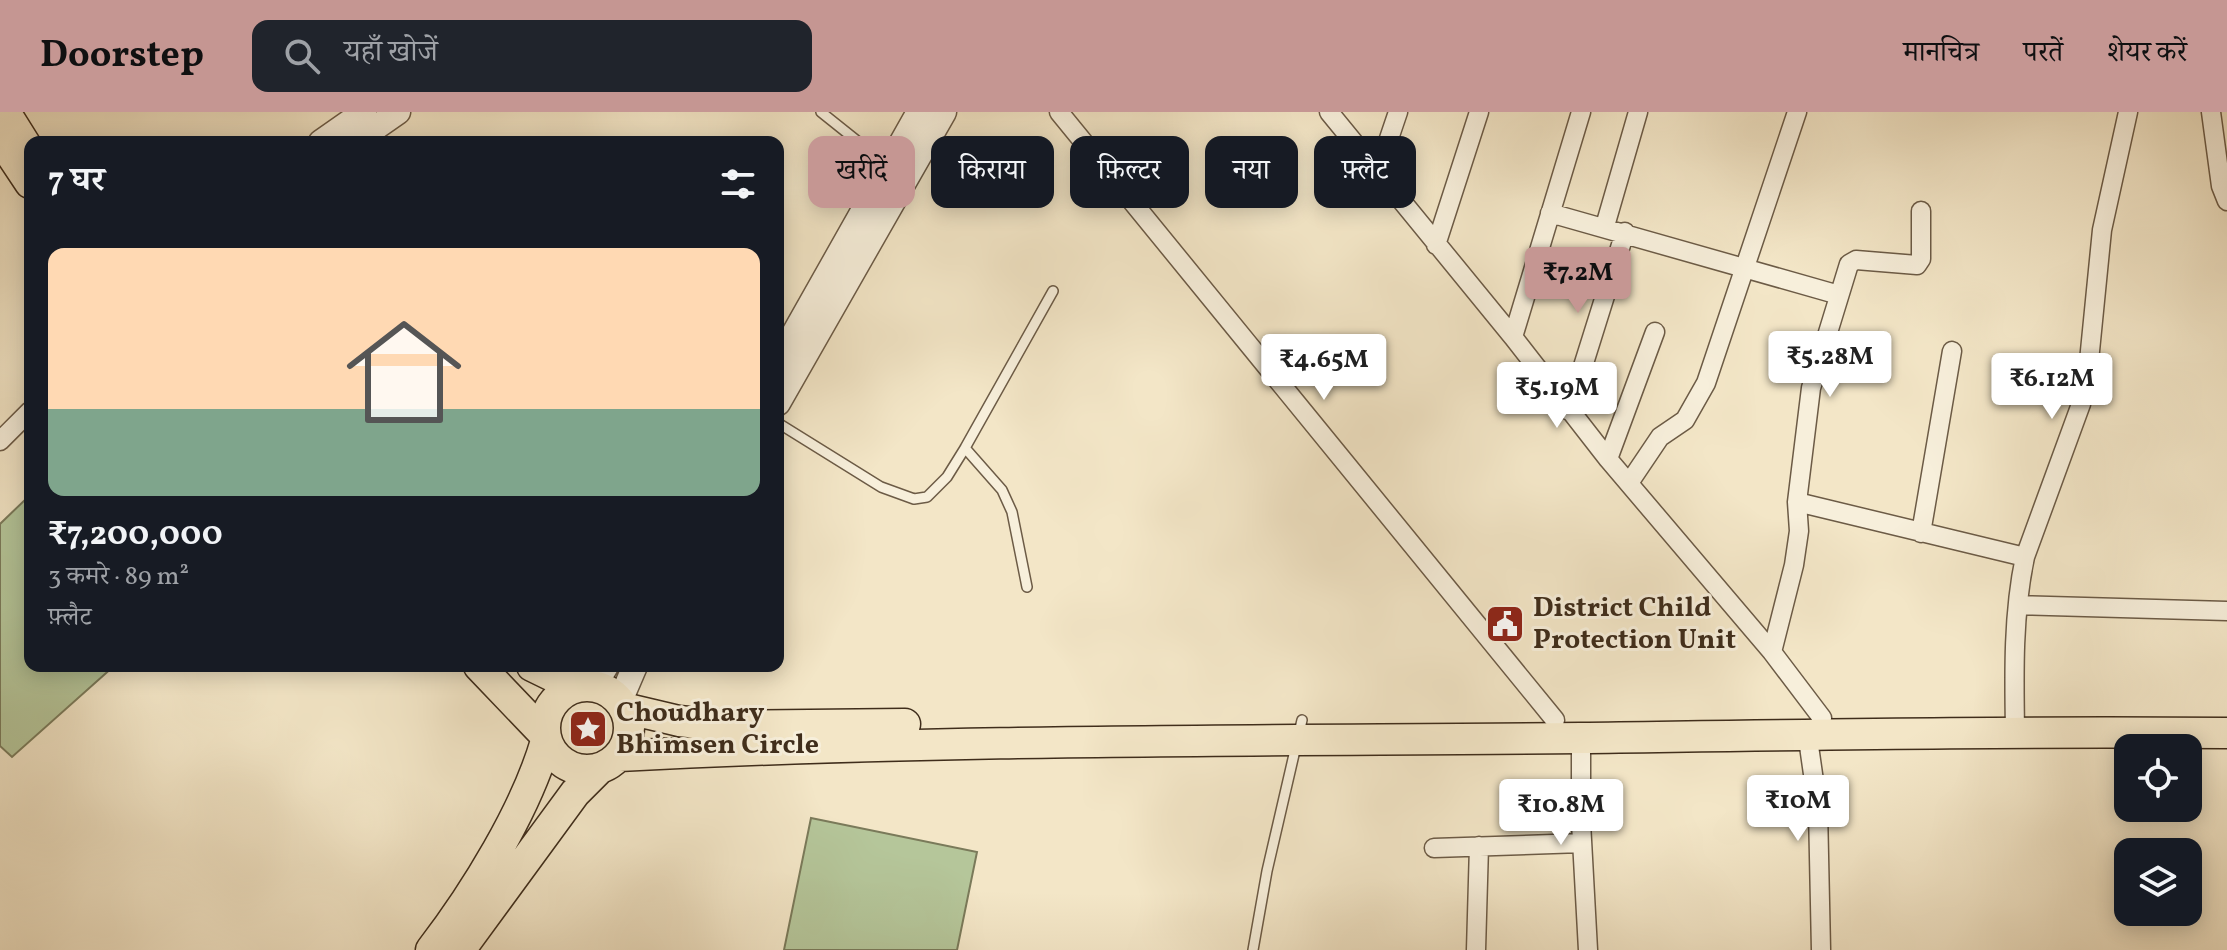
<!DOCTYPE html>
<html lang="hi">
<head>
<meta charset="utf-8">
<style>
  :root { --surface:#171b24; --page:#20242c; --text:#f1f3f6; --muted:#9ea1a6; --accent:#c59692 }
  body { margin:0; font-family:Vollkorn,"Noto Serif Devanagari",serif; background:var(--page); color:var(--text); height:100vh; display:flex; flex-direction:column; font-size:30px; white-space:nowrap }
  * { box-sizing:border-box; margin:0 }
  p { font-size:26px; color:var(--muted) }
  .icon { flex:none; width:44px; height:44px; fill:none; stroke:currentColor; stroke-width:2; stroke-linecap:round; stroke-linejoin:round }
  .map { position:relative; flex:1; overflow:hidden }
  .sheet { position:absolute; left:24px; top:24px; width:760px; height:536px; display:flex; flex-direction:column; background:var(--surface); border-radius:16px; box-shadow:0 4px 20px #0003 }
  .sheet>* { flex:none }
  .hud { position:absolute; left:808px; top:24px; width:760px; height:72px; display:flex; gap:16px }
  .tools { position:absolute; left:2114px; top:622px; display:grid; gap:16px }
  .tools a { display:grid; place-items:center; width:88px; height:88px; border-radius:16px; background:var(--surface); box-shadow:0 4px 20px #0003; font-size:40px }
  .price { position:absolute; translate:-50% -68px; padding:0 18px; border-radius:8px; background:#fff; color:#222; font-size:26px; line-height:52px; filter:drop-shadow(0 2px 4px #0008) }
  .price::after { content:''; position:absolute; left:50%; top:48px; width:24px; height:18px; margin-left:-12px; background:inherit; clip-path:polygon(0 0,100% 0,50% 100%) }
  .price.current { background:var(--accent); color:#111 }
  ul { padding:0; list-style:none }
  li { display:grid; align-content:center; gap:16px; height:424px; padding:0 24px }
  li span { display:grid; place-items:center; height:248px; border-radius:16px; color:#555 }
  li>.icon { margin-inline-start:auto }
  span .icon { width:144px; height:144px; fill:#fffc; stroke-width:1 }
  li b { font-size:34px }
  h2 { display:flex; justify-content:space-between; align-items:center; height:96px; padding:0 24px; font-size:34px }
  .pill { padding:0 28px; border-radius:16px; background:var(--surface); box-shadow:0 4px 20px #0003; font-size:28px; line-height:72px }
  .pill.current { background:var(--accent); color:#111 }
  header { display:flex; align-items:center; gap:48px; box-sizing:border-box; height:112px; padding:0 40px; background:var(--accent); color:#111 }
  header strong { font-size:38px }
  nav { display:flex; gap:44px; margin-inline-start:auto; font-size:28px }
  .search { width:560px; height:72px; background:var(--page); display:flex; align-items:center; gap:20px; box-sizing:border-box; padding:0 28px; border-radius:16px; color:var(--muted); font-size:30px }
  .map>svg:first-child { display:block }
  .green { fill:#b5c69a; stroke:#7a7a5a; stroke-width:2 }
  .lines { fill:none; stroke-linecap:round; stroke-linejoin:round }
  .service-casing { stroke:#6c5b46; stroke-width:12 }
  .minor-casing { stroke:#6c5b46; stroke-width:21 }
  .tertiary-casing { stroke:#6c5b46; stroke-width:27 }
  .primary-casing { stroke:#3f2d1b; stroke-width:33 }
  .service { stroke:#f7efdb; stroke-width:9 }
  .minor { stroke:#f7efdb; stroke-width:18 }
  .tertiary { stroke:#f7efdb; stroke-width:24 }
  .primary { stroke:#f3e6c7; stroke-width:30 }
  .labels { text-anchor:middle; dominant-baseline:central; stroke-width:6; stroke-linejoin:round; paint-order:stroke }
  .poi-label { font-size:28px; font-weight:bold; fill:#3f2d1b; stroke:#f7efdb; text-anchor:start }
</style>
</head>
<body>
<header>
<strong>Doorstep</strong>
<div class="search"><svg class="icon" aria-label="search" viewBox="0 0 24 24"><circle cx="10" cy="10" r="6"/><path d="M15 15l6 6"/></svg>यहाँ खोजें</div>
<nav><a>मानचित्र</a><a>परतें</a><a>शेयर करें</a></nav>
</header>
<div class="map">
<svg width="2227" height="838" viewBox="0 0 2227 838">
  <rect width="100%" height="100%" fill="#f3e6c7"/>
  <filter id="stains"><feTurbulence type="fractalNoise" baseFrequency=".0025" numOctaves="4"/><feColorMatrix values="0 0 0 0 .2 0 0 0 0 .09 0 0 0 0 .02 0 0 0 .5 -.17"/></filter>
  <radialGradient id="worn" r=".72"><stop offset=".6" stop-color="#630" stop-opacity="0"/><stop offset="1" stop-color="#630" stop-opacity=".3"/></radialGradient>
  <path class="green" d="M30 383V554H114L12 645 0 634V412Z
    M811 706 977 740 957 838H784Z"/>
  <g class="lines">
    <defs>
      <path id="service" d="M821 0 886 52
        M778 311 881 375 914 387 927 385 947 365 965 336 1053 179
        M965 336 1002 378 1012 400 1027 475
        M1253 838 1267 759 1302 608"/>
      <path id="minor" d="M1059 0 1555 608
        M1329 0 1513 225 1608 347 1772 540 1822 606
        M2211 0 2221 74 2227 89
        M1378 59 1398 0
        M1550 101 1839 183
        M1605 114 1638 0
        M1436 133 1479 0
        M1513 225 1581 0
        M1569 299 1625 120
        M0 329 30 299
        M1608 347 1655 220
        M1629 371 1660 325 1685 308 1706 271 1797 0
        M1797 390 2025 445
        M1921 421 1952 239
        M2018 493 2227 499
        M1772 540 1794 453 1799 419 1797 390 1811 276 1849 152 1856 148 1917 153 1921 147V99
        M2015 618C2014 561 2013 501 2025 445L2081 292 2089 249 2102 118 2128 0
        M1807 620 1818 697 1821 838
        M1581 626V710L1588 838
        M1434 736 1582 731
        M1476 838 1479 734"/>
      <path id="tertiary" d="M321 30 364 0
        M355 30 398 0
        M778 250 919 0
        M778 291 944 0
        M594 574 606 554
        M620 589 635 554"/>
      <path id="primary" d="M5 0 30 40
        M0 26 30 71
        M479 554 544 622
        M532 554 575 575
        M545 616a42 42 0 1 1 84 0a42 42 0 1 1-84 0Z
        M624 596 679 609 729 614 905 612
        M619 644C940 627 1260 629 1581 626 1796 623 2011 619 2227 621
        M431 838C475 781 526 698 546 629
        M460 838 575 681 600 656"/>
    </defs>
    <use href="#service" class="service-casing"/>
    <use href="#minor" class="minor-casing"/>
    <use href="#tertiary" class="tertiary-casing"/>
    <use href="#primary" class="primary-casing"/>
    <use href="#service" class="service"/>
    <use href="#minor" class="minor"/>
    <use href="#tertiary" class="tertiary"/>
    <use href="#primary" class="primary"/>
  </g>
  <defs>
    <symbol id="civic-square" viewBox="-11 -11 22 22"><rect x="-9" y="-9" width="18" height="18" rx="4" fill="#8f2418" stroke="#f7efdb"/><path d="M-.6-6.5H3V-4.5H.6V-3L4-1V1h2V6H-6V1h2V-1L-.6-3ZM-1.2 2.5V6h2.4V2.5Z" fill="#fff"/></symbol>
    <symbol id="sight-square" viewBox="-11 -11 22 22"><rect x="-9" y="-9" width="18" height="18" rx="4" fill="#8f2418" stroke="#f7efdb"/><path d="M0-6L1.8-2.2L6-1.7L2.9 1.2L3.7 5.4L0 3.3L-3.7 5.4L-2.9 1.2L-6-1.7L-1.8-2.2Z" fill="#fff"/></symbol>
  </defs>
  <g fill-rule="evenodd">
    <use href="#civic-square" x="1483" y="490" width="44" height="44"/>
    <use href="#sight-square" x="566" y="595" width="44" height="44"/>
  </g>
  <g class="labels">
    <g class="poi-label">
      <text x="1533" y="496">District Child<tspan x="1533" dy="32">Protection Unit</tspan></text>
      <text x="616" y="601">Choudhary<tspan x="616" dy="32">Bhimsen Circle</tspan></text>
    </g>
  </g>
  <rect width="100%" height="100%" filter="url(#stains)"/>
  <rect width="100%" height="100%" fill="url(#worn)"/>
</svg>
<div class="tools">
<a><svg class="icon" aria-label="locate" viewBox="0 0 24 24"><circle cx="12" cy="12" r="6"/><path d="M12 2v4M12 18v4M2 12h4M18 12h4"/></svg></a>
<a><svg class="icon" aria-label="layers" viewBox="0 0 24 24"><path d="M12 4l9 5-9 5-9-5zM3 14l9 5 9-5"/></svg></a>
</div>
<b class="price current" style="left:1578px;top:203px">₹7.2M</b>
<b class="price" style="left:1830px;top:287px">₹5.28M</b>
<b class="price" style="left:1324px;top:290px">₹4.65M</b>
<b class="price" style="left:2052px;top:309px">₹6.12M</b>
<b class="price" style="left:1557px;top:318px">₹5.19M</b>
<b class="price" style="left:1798px;top:731px">₹10M</b>
<b class="price" style="left:1561px;top:735px">₹10.8M</b>
<div class="hud">
<a class="pill current">खरीदें</a>
<a class="pill">किराया</a>
<a class="pill">फ़िल्टर</a>
<a class="pill">नया</a>
<a class="pill">फ़्लैट</a>
</div>
<section class="sheet">
<h2>7 घर<svg class="icon" aria-label="filters" viewBox="0 0 24 24"><path d="M4 7h16M4 17h16"/><circle cx="9" cy="7" r="2"/><circle cx="15" cy="17" r="2"/></svg></h2>
<ul>
<li><span style="background:linear-gradient(#ffd9b3 65%,#7fa58c 0)"><svg class="icon" aria-label="home" viewBox="0 0 24 24"><path d="M3 11l9-7 9 7M6 9v11h12V9"/></svg></span><div><b>₹7,200,000</b><p>3 कमरे · 89 m²</p><p>फ़्लैट</p></div></li>
</ul>
</section>
</div>
</body>
</html>
